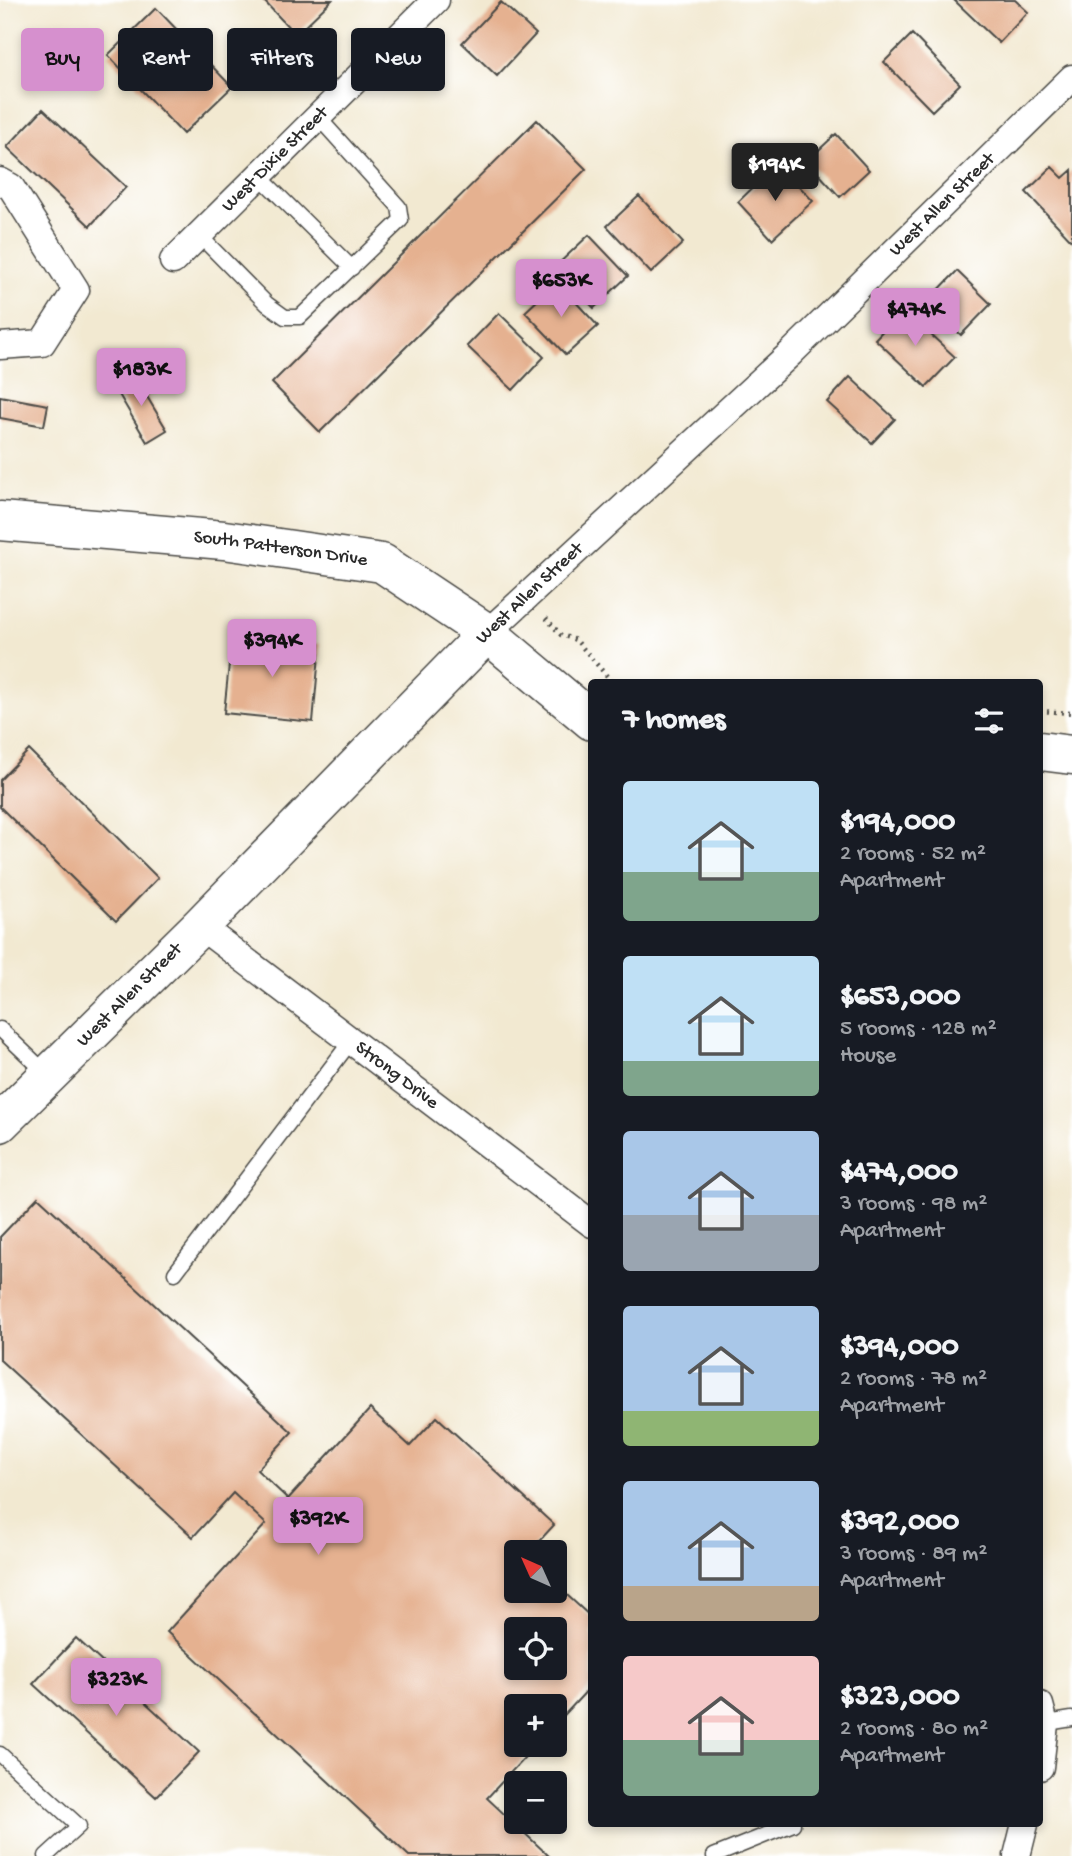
<!DOCTYPE html>
<html lang="en">
<head>
<meta charset="utf-8">
<style>
  :root { --surface:#171b24; --page:#242831; --text:#f1f3f6; --muted:#9ea1a6; --accent:#d690ce }
  body { margin:0; font-family:"Gochi Hand",sans-serif; background:var(--page); color:var(--text); height:100vh; display:flex; flex-direction:column; font-size:26px; white-space:nowrap }
  * { box-sizing:border-box; margin:0 }
  p { font-size:23px; color:var(--muted) }
  .icon { flex:none; width:38px; height:38px; fill:none; stroke:currentColor; stroke-width:2; stroke-linecap:round; stroke-linejoin:round }
  .map { position:relative; flex:1; overflow:hidden }
  .panel { position:absolute; left:588px; top:679px; width:455px; height:1148px; display:flex; flex-direction:column; background:var(--surface); border-radius:7px; box-shadow:0 4px 10px #0003 }
  .panel>* { flex:none }
  .guide { position:absolute; left:21px; top:28px; width:462px; height:63px; display:flex; gap:14px }
  .needle { width:46px; rotate:315deg }
  .controls { position:absolute; left:504px; top:1540px; display:grid; gap:14px }
  .controls a { display:grid; place-items:center; width:63px; height:63px; border-radius:7px; background:var(--surface); box-shadow:0 4px 10px #0003; font-size:35px }
  .price { position:absolute; translate:-50% -60px; padding:0 16px; border-radius:7px; background:var(--accent); color:#111; font-size:23px; line-height:46px; filter:drop-shadow(0 2px 4px #0008) }
  .price::after { content:''; position:absolute; left:50%; top:42px; width:21px; height:16px; margin-left:-10px; background:inherit; clip-path:polygon(0 0,100% 0,50% 100%) }
  .price.active { background:#222; color:#fff }
  ul { padding:0; list-style:none }
  li { display:flex; align-items:center; gap:21px; height:175px; padding:0 35px }
  li span { display:grid; place-items:center; flex:none; width:196px; height:140px; border-radius:7px; color:#555 }
  li>.icon { margin-inline-start:auto }
  span .icon { width:84px; height:84px; fill:#fffc; stroke-width:1 }
  li b { font-size:30px }
  h2 { display:flex; justify-content:space-between; align-items:center; height:84px; padding:0 35px; font-size:30px }
  .pill { padding:0 24px; border-radius:7px; background:var(--surface); box-shadow:0 4px 10px #0003; font-size:24px; line-height:63px }
  .pill.active { background:var(--accent); color:#111 }
  .map>svg:first-child { display:block }
  .building { fill:#e5b190; fill-rule:evenodd }
  .lines { fill:none; stroke-linecap:round; stroke-linejoin:round }
  .lane-casing { stroke:#494844; stroke-width:17 }
  .street-casing { stroke:#494844; stroke-width:29 }
  .secondary-casing { stroke:#494844; stroke-width:41 }
  .path { stroke:#494844; stroke-width:4.5; stroke-dasharray:2 5; stroke-linecap:butt }
  .lane { stroke:#fff; stroke-width:14 }
  .street { stroke:#fff; stroke-width:26 }
  .secondary { stroke:#fff; stroke-width:38 }
  .labels { text-anchor:middle; dominant-baseline:central; stroke-width:6; stroke-linejoin:round; paint-order:stroke }
  .street-label { font-size:19px; fill:#2b2b2b; stroke:#fff }
</style>
</head>
<body>
<div class="map">
<svg width="1072" height="1856" viewBox="0 0 1072 1856">
  <rect width="100%" height="100%" fill="#fff"/>
  <filter id="ink" filterUnits="userSpaceOnUse"><feTurbulence type="fractalNoise" baseFrequency=".0143" numOctaves="2"/><feDisplacementMap in="SourceGraphic" scale="14" xChannelSelector="R" yChannelSelector="G"/><feConvolveMatrix kernelMatrix="1 2 1 2 8 2 1 2 1" color-interpolation-filters="sRGB"/></filter>
  <filter id="wash" filterUnits="userSpaceOnUse"><feTurbulence type="fractalNoise" baseFrequency=".00686" numOctaves="4" result="noise"/><feDisplacementMap in="SourceGraphic" scale="28" xChannelSelector="R" yChannelSelector="G"/><feGaussianBlur stdDeviation="1.57" result="paint"/><feColorMatrix in="noise" values="0 0 0 0 0 0 0 0 0 0 0 0 0 0 0 0 0 1.4 0 .05"/><feComposite in="paint" operator="in"/></filter>
  <g filter="url(#wash)">
    <rect width="100%" height="100%" fill="#f2e9d1"/>
    <g id="blocks">
      <path class="building" d="M263 0H332L296 35Z
        M954 0H1015L1028 12 999 43Z
        M501 2 536 34 497 76 462 43Z
        M156 8 232 87 183 134 108 55Z
        M912 34 960 84 932 111 884 62Z
        M43 109 126 187 90 226 7 147Z
        M537 120 586 169 320 432 272 383Z
        M836 134 869 170 840 197 807 161Z
        M1052 167 1063 178 1072 170V241L1026 192Z
        M785 171 813 201 772 239 738 202 766 175 773 183Z
        M639 196 683 243 651 273 607 226Z
        M589 235 628 276 594 308 555 267Z
        M957 271 991 304 961 335 927 302Z
        M557 282 598 326 566 355 525 312Z
        M903 309 955 357 926 387 875 339Z
        M499 313 544 357 513 390 467 346Z
        M134 375 167 430 147 442 114 386Z
        M850 377 895 419 872 443 827 402Z
        M0 396 48 405 44 426 0 418Z
        M232 635 320 644 313 722 224 713Z
        M29 750 158 878 116 921 0 807V780Z
        M38 1197 292 1432 257 1470 288 1499 370 1409 410 1446 437 1417 554 1525 529 1552H516V1591H555V1584L592 1618V1685L555 1725V1706H516V1745H536L487 1798 549 1856H409L167 1632 266 1524 233 1493 193 1537 0 1360V1237ZM516 1629H555V1668H516Z
        M76 1638 199 1752 156 1797 33 1684Z"/>
    </g>
  </g>
  <g filter="url(#ink)">
    <use href="#blocks" fill-opacity="0" stroke="#494844" stroke-width="2"/>
    <g class="lines">
      <defs>
        <path id="lane" d="M259 176 352 268
          M199 235 267 304 285 317H300L401 220 399 207 318 117
          M0 1029 47 1074
          M175 1273 351 1041
          M1041 1724 1072 1719
          M0 1754 79 1826 46 1856
          M714 1856 793 1824"/>
        <g id="street">
          <path d="M0 181 11 187 76 290 42 343 0 346"/>
          <path id="s1" d="M173 261 436 0"/>
          <path id="s2" d="M487 633 791 353 1072 78"/>
          <path id="s3" d="M200 926 592 1224"/>
          <path d="M1040 1705 1045 1724 1040 1767"/>
          <path d="M1017 1856 1025 1824"/>
        </g>
        <g id="secondary">
          <path id="s4" d="M0 521 224 540 382 563 487 633 592 721"/>
          <path d="M1040 751 1072 755"/>
          <path id="s5" d="M0 1123 200 926 487 633"/>
        </g>
      </defs>
      <use href="#lane" class="lane-casing"/>
      <use href="#street" class="street-casing"/>
      <use href="#secondary" class="secondary-casing"/>
      <path class="path" d="M546 618 561 635 576 640 612 682
        M1040 711 1072 713"/>
      <use href="#lane" class="lane"/>
      <use href="#street" class="street"/>
      <use href="#secondary" class="secondary"/>
    </g>
  </g>
  <g class="labels">
    <g class="street-label">
      <text stroke="none"><textPath href="#s1" startOffset="144">West Dixie Street</textPath></text>
      <text stroke="none"><textPath href="#s2" startOffset="625">West Allen Street</textPath></text>
      <text stroke="none"><textPath href="#s4" startOffset="282">South Patterson Drive</textPath></text>
      <text transform="translate(530 594) rotate(-43)">West Allen Street</text>
      <text stroke="none"><textPath href="#s5" startOffset="182">West Allen Street</textPath></text>
      <text stroke="none"><textPath href="#s3" startOffset="247">Strong Drive</textPath></text>
    </g>
  </g>
</svg>
<div class="controls">
<a><svg class="needle" viewBox="-14 -14 28 28"><path d="M0-13l5 13h-10z" fill="#e53935"/><path d="M0 13l5-13h-10z" fill="#9ea1a6"/></svg></a>
<a><svg class="icon" aria-label="locate" viewBox="0 0 24 24"><circle cx="12" cy="12" r="6"/><path d="M12 2v4M12 18v4M2 12h4M18 12h4"/></svg></a>
<a>+</a>
<a>−</a>
</div>
<b class="price active" style="left:775px;top:203px">$194K</b>
<b class="price" style="left:561px;top:319px">$653K</b>
<b class="price" style="left:915px;top:348px">$474K</b>
<b class="price" style="left:141px;top:408px">$183K</b>
<b class="price" style="left:272px;top:679px">$394K</b>
<b class="price" style="left:318px;top:1557px">$392K</b>
<b class="price" style="left:116px;top:1718px">$323K</b>
<div class="guide">
<a class="pill active">Buy</a>
<a class="pill">Rent</a>
<a class="pill">Filters</a>
<a class="pill">New</a>
</div>
<section class="panel">
<h2>7 homes<svg class="icon" aria-label="filters" viewBox="0 0 24 24"><path d="M4 7h16M4 17h16"/><circle cx="9" cy="7" r="2"/><circle cx="15" cy="17" r="2"/></svg></h2>
<ul>
<li><span style="background:linear-gradient(#bfe0f5 65%,#7fa58c 0)"><svg class="icon" aria-label="home" viewBox="0 0 24 24"><path d="M3 11l9-7 9 7M6 9v11h12V9"/></svg></span><div><b>$194,000</b><p>2 rooms · 52 m²</p><p>Apartment</p></div></li>
<li><span style="background:linear-gradient(#bfe0f5 75%,#7fa58c 0)"><svg class="icon" aria-label="home" viewBox="0 0 24 24"><path d="M3 11l9-7 9 7M6 9v11h12V9"/></svg></span><div><b>$653,000</b><p>5 rooms · 128 m²</p><p>House</p></div></li>
<li><span style="background:linear-gradient(#a9c7e8 60%,#9aa5b1 0)"><svg class="icon" aria-label="home" viewBox="0 0 24 24"><path d="M3 11l9-7 9 7M6 9v11h12V9"/></svg></span><div><b>$474,000</b><p>3 rooms · 98 m²</p><p>Apartment</p></div></li>
<li><span style="background:linear-gradient(#a9c7e8 75%,#8fb573 0)"><svg class="icon" aria-label="home" viewBox="0 0 24 24"><path d="M3 11l9-7 9 7M6 9v11h12V9"/></svg></span><div><b>$394,000</b><p>2 rooms · 78 m²</p><p>Apartment</p></div></li>
<li><span style="background:linear-gradient(#a9c7e8 75%,#b9a48a 0)"><svg class="icon" aria-label="home" viewBox="0 0 24 24"><path d="M3 11l9-7 9 7M6 9v11h12V9"/></svg></span><div><b>$392,000</b><p>3 rooms · 89 m²</p><p>Apartment</p></div></li>
<li><span style="background:linear-gradient(#f6c9c9 60%,#7fa58c 0)"><svg class="icon" aria-label="home" viewBox="0 0 24 24"><path d="M3 11l9-7 9 7M6 9v11h12V9"/></svg></span><div><b>$323,000</b><p>2 rooms · 80 m²</p><p>Apartment</p></div></li>
</ul>
</section>
</div>
</body>
</html>
